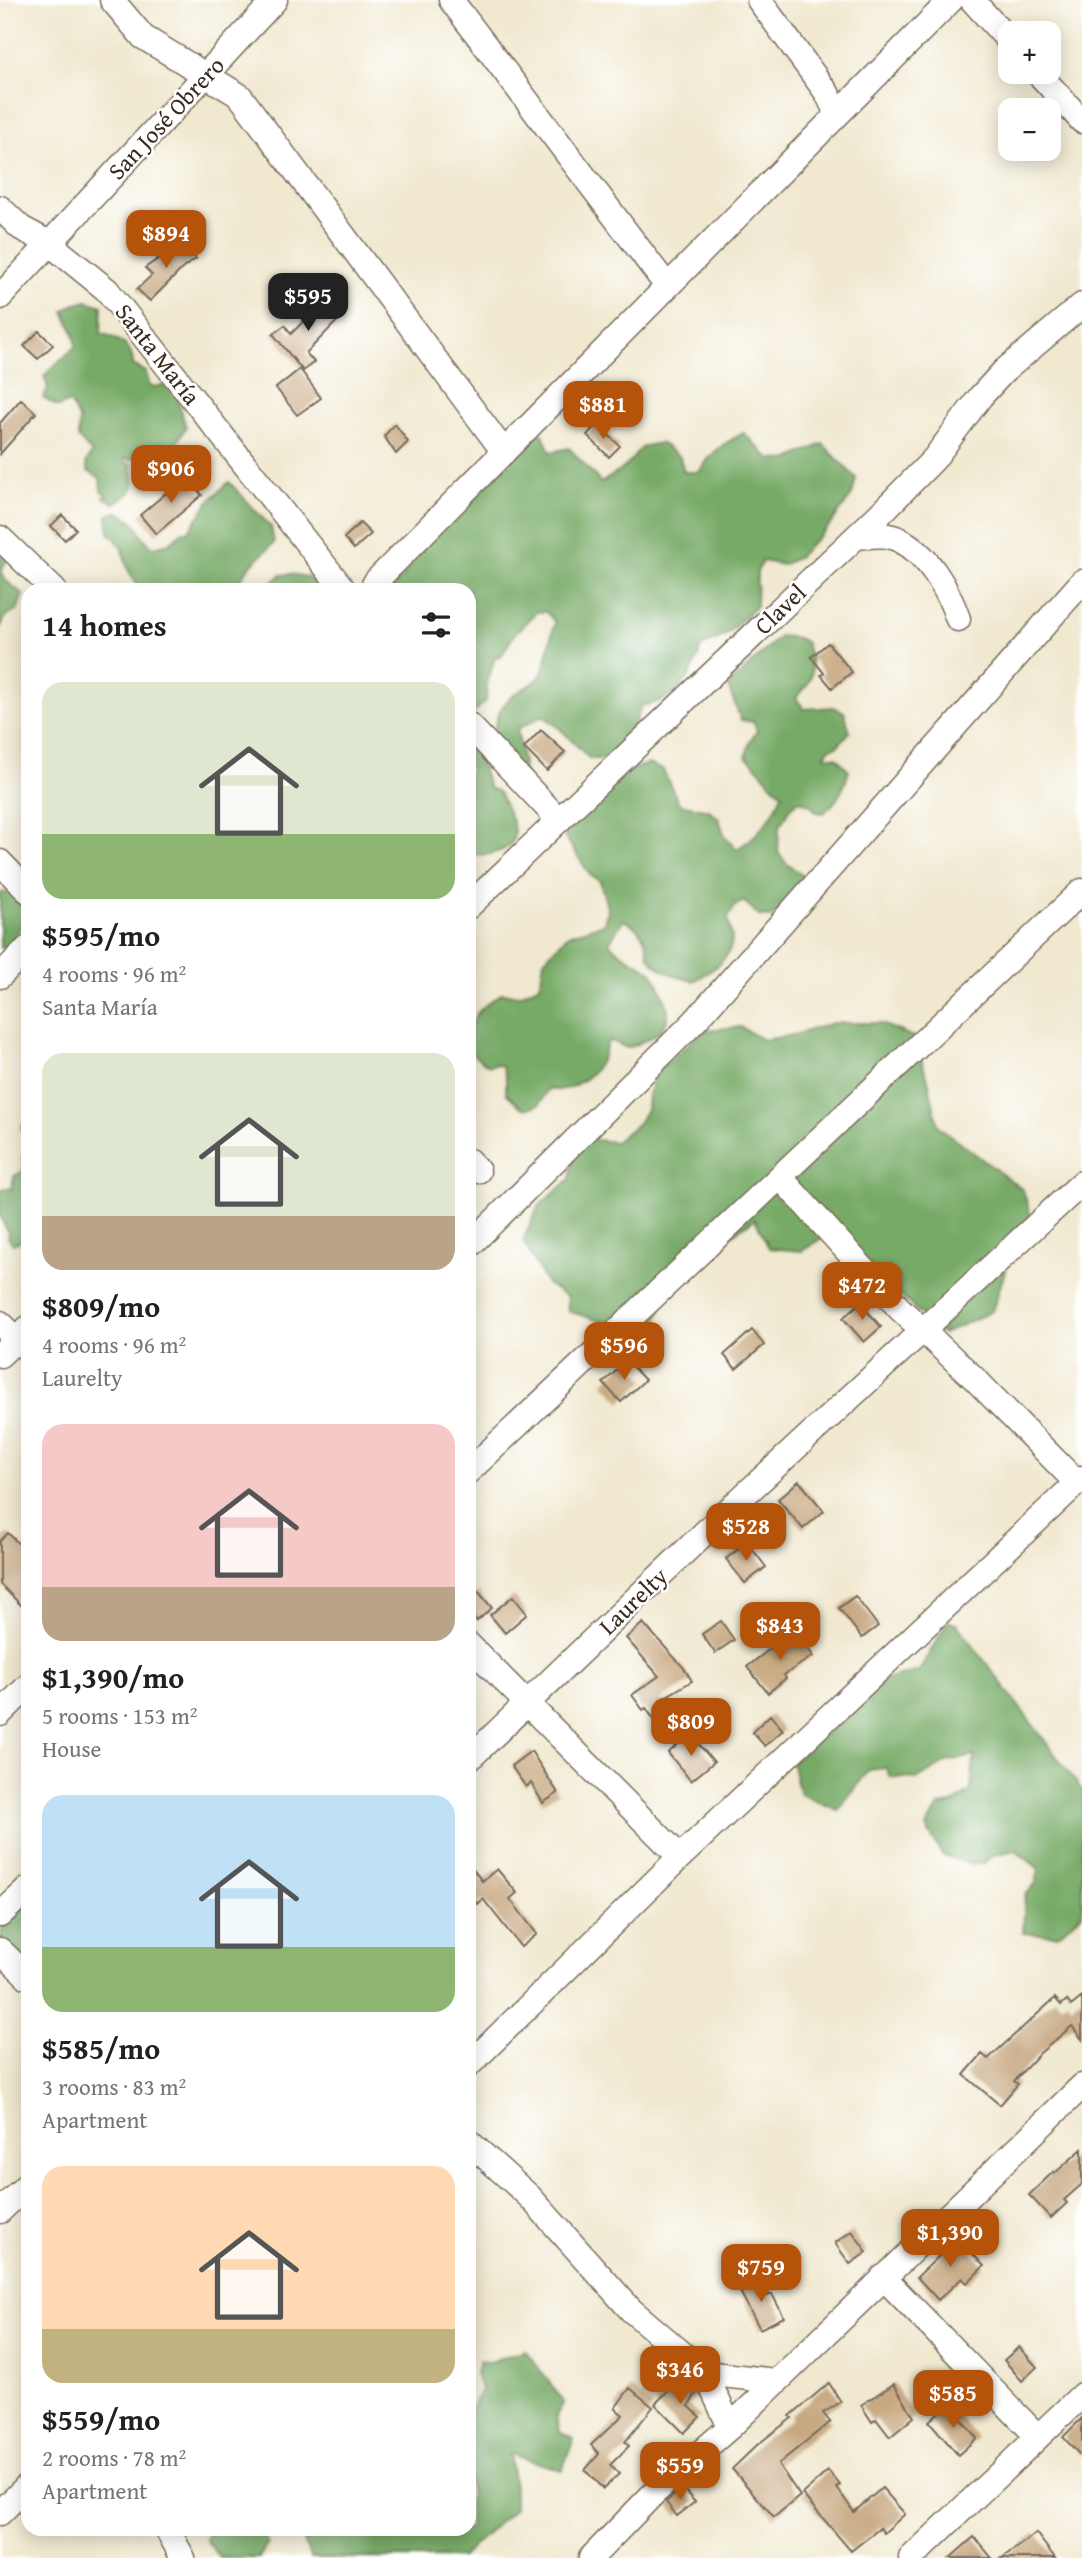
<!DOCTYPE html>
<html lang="en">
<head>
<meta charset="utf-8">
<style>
  :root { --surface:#fff; --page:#f6f6f6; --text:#202124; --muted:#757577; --accent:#b45309 }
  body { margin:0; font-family:"Gentium Book Plus",serif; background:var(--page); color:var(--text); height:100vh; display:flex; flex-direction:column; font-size:26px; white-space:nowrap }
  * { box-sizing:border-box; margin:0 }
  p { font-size:23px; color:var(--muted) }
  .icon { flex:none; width:38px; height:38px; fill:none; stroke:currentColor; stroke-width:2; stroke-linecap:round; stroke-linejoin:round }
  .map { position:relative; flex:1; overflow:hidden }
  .drawer { position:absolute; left:21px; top:583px; width:455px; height:1953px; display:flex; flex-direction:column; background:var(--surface); border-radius:21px; box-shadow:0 4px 18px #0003 }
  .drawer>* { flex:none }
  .buttons { position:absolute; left:998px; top:21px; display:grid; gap:14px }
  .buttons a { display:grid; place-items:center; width:63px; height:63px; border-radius:14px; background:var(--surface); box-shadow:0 4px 18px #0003; font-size:35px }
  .price { position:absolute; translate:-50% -60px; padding:0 16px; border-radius:14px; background:var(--accent); color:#fff; font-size:23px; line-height:46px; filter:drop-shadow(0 2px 4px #0008) }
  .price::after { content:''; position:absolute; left:50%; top:42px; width:21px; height:16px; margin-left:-10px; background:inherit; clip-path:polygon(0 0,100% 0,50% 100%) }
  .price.current { background:#222; color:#fff }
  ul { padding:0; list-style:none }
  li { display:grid; align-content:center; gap:14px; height:371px; padding:0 21px }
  li span { display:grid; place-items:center; height:217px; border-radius:21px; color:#555 }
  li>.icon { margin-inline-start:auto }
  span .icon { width:126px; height:126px; fill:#fffc; stroke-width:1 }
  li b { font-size:30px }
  h2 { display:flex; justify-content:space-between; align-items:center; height:84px; padding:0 21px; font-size:30px }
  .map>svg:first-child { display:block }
  .forest { fill:#7a6; stroke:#596a42; stroke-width:2 }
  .building { fill:#c7a881 }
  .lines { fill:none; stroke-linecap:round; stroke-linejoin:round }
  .minor-casing { stroke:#7a6c5c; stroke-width:27 }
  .minor { stroke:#fff; stroke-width:24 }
  .labels { text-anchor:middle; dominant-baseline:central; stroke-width:5; stroke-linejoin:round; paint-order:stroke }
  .street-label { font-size:24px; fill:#3b2a1e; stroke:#fff }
</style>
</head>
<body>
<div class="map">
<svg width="1082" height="2558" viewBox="0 0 1082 2558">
  <rect width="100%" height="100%" fill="#fff"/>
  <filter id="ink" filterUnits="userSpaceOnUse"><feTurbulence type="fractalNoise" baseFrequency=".0143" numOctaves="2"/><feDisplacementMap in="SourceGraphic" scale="14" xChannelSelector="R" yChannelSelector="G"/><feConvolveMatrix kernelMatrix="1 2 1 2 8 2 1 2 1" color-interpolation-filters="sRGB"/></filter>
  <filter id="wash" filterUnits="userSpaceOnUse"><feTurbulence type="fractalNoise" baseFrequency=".00686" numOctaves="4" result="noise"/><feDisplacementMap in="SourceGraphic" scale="28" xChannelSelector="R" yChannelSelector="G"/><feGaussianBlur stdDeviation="1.57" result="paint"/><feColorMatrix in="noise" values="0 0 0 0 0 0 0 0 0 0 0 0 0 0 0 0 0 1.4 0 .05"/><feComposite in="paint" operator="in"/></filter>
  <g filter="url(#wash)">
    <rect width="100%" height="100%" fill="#f0e8cf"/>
    <path class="forest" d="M87 301 102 306 101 333C119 340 133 344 133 365L146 372 150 387 166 385 174 388 186 427 172 450 163 453 158 448 129 460 125 458 124 462 131 464 134 487 128 495 114 503 104 497 107 496 101 490 100 478 88 471 86 463 92 453 78 438 79 420 70 402 58 407 43 398 48 388 44 376 76 346 74 334 64 311 73 305Z
      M744 433 770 459 787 460 823 444 856 478 852 495 829 526 798 557 783 565 762 561 757 572 756 606 727 634 701 647C692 680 676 701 641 706L633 728 614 759H590C576 746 559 724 542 716L517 729 526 780 494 758C493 731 492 712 515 694 522 689 532 685 538 679 547 669 550 637 555 622L546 612H536L515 633 501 656 495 657 487 684 486 700 473 714 469 713V590H389L406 573 409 562 535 435 543 434 550 452 569 448 601 483C609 477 622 471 629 463 642 447 638 446 661 443L680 457 684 472H699C711 452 724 443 744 433Z
      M229 482 271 527 274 543 249 567 240 580 230 582 222 590H137V584C120 564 130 550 109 533L107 516 117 512C143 523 134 533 153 547L170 543 183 531 188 532 210 500Z
      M0 550 8 558 1 571 6 581 23 594 17 611 6 616 0 628Z
      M290 574 308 577 321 585 322 590H263L281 575Z
      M780 636 798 638 806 643C813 669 817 678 796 698L804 709 834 707 844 712 850 732 837 746 829 748 825 756 836 757 849 770C845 787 837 803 823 813L816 812 811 805 799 800 791 807 779 827 778 852 787 864 812 882 771 917 759 916 744 901 735 906 728 918C729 924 732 935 732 940 731 960 709 972 694 981 679 978 660 972 650 958 647 954 648 948 646 943 642 932 634 924 623 920L609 943C621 956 636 961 650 971 657 977 659 987 663 995 679 1027 654 1038 627 1048L614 1042 608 1041C605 1049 603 1061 597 1067 588 1080 564 1094 548 1089L539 1104 527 1109 521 1107 506 1093V1077L502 1066 497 1064 489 1066 469 1052C469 1017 474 1012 502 993L520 995 540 985 544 960 568 935 603 924 608 911 600 881 590 875 564 835 627 770 649 764 663 770 679 804 709 810 719 819 725 837 737 849C759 835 774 817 782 793 767 784 761 767 746 757L750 741 757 731 754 722 741 720 728 686Z
      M475 747 489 788 499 792C503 803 513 818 514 830 516 853 485 857 469 853V748Z
      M10 892 26 911 21 927 6 947 0 948V893Z
      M833 1023H879L914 1037 928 1080 938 1126 1023 1190 1031 1216 1011 1254 992 1311 943 1334 830 1233 802 1251 769 1248 755 1219 730 1236 669 1289 654 1328 619 1327 568 1311 567 1297 547 1284 523 1241 538 1207 570 1179 574 1154 588 1139 615 1142 637 1124 647 1110 648 1094 657 1071 705 1030 741 1027 763 1040 794 1035Z
      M28 1120V1233L25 1239 13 1244 8 1237V1232L0 1217V1193L5 1188 12 1189 14 1176 22 1172 25 1164 22 1160 24 1153 27 1150 26 1137 21 1127Z
      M948 1621 957 1625 956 1623 1082 1790V1914L1058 1935 1023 1933 1025 1896 1036 1883 1039 1869 1016 1850 993 1855 984 1863 970 1864 942 1855 926 1827 939 1806 952 1804 971 1790 974 1756 948 1761 918 1779 890 1777 886 1768 869 1770 838 1810 800 1794 792 1763 884 1680 919 1671Z
      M28 1901V1999L23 1992 0 1972 2 1922Z
      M525 2350 564 2402 556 2416 560 2432 574 2439 562 2470 509 2454 514 2487V2508L461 2558H311L303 2541 306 2529H380L392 2534 401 2529H469V2412L481 2390 476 2374 479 2361 489 2362Z
      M210 2529H261L267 2543 260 2558H220L206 2540Z"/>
    <g id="blocks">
      <path class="building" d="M184 241 196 259 184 267 150 301 137 289 152 275 145 268Z
        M326 298 343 315 306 353 314 362 303 371 273 334 285 325 291 334Z
        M39 331 53 345 38 359 24 346Z
        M300 369 321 398 297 415 276 388Z
        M21 399 36 413 0 454V423Z
        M395 424 408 442 396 454 384 436Z
        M597 424 620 446 609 457 587 435Z
        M186 476 202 495 156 534 140 515Z
        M62 515 76 529 65 540 51 526Z
        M360 523 371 534 354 549 344 538Z
        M828 643 852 672 832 688 821 675 824 673 811 657Z
        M541 730 565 752 547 771 524 748Z
        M860 1303 881 1327 864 1342 843 1318Z
        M752 1330 764 1345 736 1369 724 1355Z
        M627 1361 645 1380 621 1402 603 1383Z
        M799 1481 824 1511 803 1529 778 1499Z
        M8 1533 28 1553V1612L0 1584V1541Z
        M747 1542 766 1567 745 1583 726 1559Z
        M478 1591 492 1608 477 1621 469 1612V1599Z
        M513 1596 527 1614 505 1633 490 1615Z
        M855 1596 878 1626 862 1638 839 1608Z
        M721 1621 734 1640 715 1653 702 1634Z
        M643 1623 684 1668 692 1681 660 1700 668 1712 655 1721 646 1708 643 1710 632 1695 659 1676 626 1638Z
        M791 1632 800 1642 803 1641 813 1656 784 1675 786 1678 768 1693 747 1667Z
        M770 1715 783 1730 765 1746 752 1732Z
        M690 1734 714 1762 691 1781 668 1753Z
        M531 1751 558 1793 543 1803 531 1783 526 1787 511 1766Z
        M469 1864 482 1881 497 1869 517 1893 510 1899 537 1934 521 1947 483 1899 478 1904 469 1894Z
        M1082 1997V2039L1072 2026 1040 2053 1014 2081 1018 2084 1000 2105 964 2075 982 2054 988 2059 1055 1998 1061 2005 1067 2000 1071 2006Z
        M1082 2149V2184L1064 2200 1067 2203 1051 2218 1029 2195 1053 2172 1054 2174Z
        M852 2231 867 2252 850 2264 835 2243Z
        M958 2238 984 2266 967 2283 962 2278 938 2300 917 2277Z
        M760 2278 768 2296 772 2294 784 2317 760 2329 738 2288Z
        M1019 2347 1037 2367 1022 2381 1004 2360Z
        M687 2377 693 2382 697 2392 689 2406 700 2417 684 2433 655 2404 671 2388 676 2393Z
        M829 2383 841 2402 823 2413 830 2422 778 2464 800 2496 774 2517 732 2469 757 2445 792 2418 790 2416Z
        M894 2384 914 2417 890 2437 876 2419 872 2422 861 2405Z
        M630 2388 653 2407 625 2442 629 2446 610 2465 619 2474 603 2489 585 2470 599 2454 591 2445 623 2415 615 2408Z
        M948 2404 977 2438 958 2455 929 2421Z
        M1082 2418V2457L1063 2437Z
        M828 2471 840 2485 837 2488 854 2512 882 2488 905 2514 884 2533 880 2528 851 2551 802 2494Z
        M682 2488 695 2502 677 2516 666 2502Z
        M1036 2533 1055 2558H1002Z
        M974 2537 992 2558H950Z"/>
    </g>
  </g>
  <g filter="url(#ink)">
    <use href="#blocks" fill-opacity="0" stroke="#7a6c5c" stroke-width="2"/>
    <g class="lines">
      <defs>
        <path id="minor" d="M112 0 143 37 240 96 504 452
          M451 0 667 286
          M759 0 827 93 837 114
          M972 0 1010 42
          M1037 72 1082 121
          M0 208 21 228 49 243 107 290 344 590
          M0 297 275 0
          M856 537C870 536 887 533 900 540 929 555 948 590 958 619
          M0 538 54 590
          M371 590 376 581 951 0
          M469 725 559 820
          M0 862 28 891
          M469 906 881 513 934 459 981 396 1004 371 1082 305
          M0 976 28 948
          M469 1161 478 1171
          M780 1177 900 1309 977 1381 1077 1483
          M469 1246 695 1021 1082 582
          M0 1323 27 1349
          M0 1355 28 1328
          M469 1471 1082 891
          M469 1645 680 1857
          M0 1714 28 1686
          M469 1759 723 1515 1082 1183
          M0 1915 28 1889
          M0 1950 28 1977
          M469 2065 680 1857 1082 1478
          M469 2142 530 2197 631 2310 705 2373 730 2427
          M0 2211 28 2184
          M883 2277 1038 2437
          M705 2373 776 2381
          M0 2513 28 2485
          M167 2529 183 2558
          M591 2558 655 2492 730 2427 1082 2086
          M911 2558 1082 2395"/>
      </defs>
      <use href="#minor" class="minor-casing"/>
      <use href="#minor" class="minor"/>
    </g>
  </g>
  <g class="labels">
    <g class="street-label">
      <text transform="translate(166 118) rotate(-47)">San José Obrero</text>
      <text transform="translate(158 354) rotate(52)">Santa María</text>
      <text transform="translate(780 609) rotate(-44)">Clavel</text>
      <text transform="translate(633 1601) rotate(-44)">Laurelty</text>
    </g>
  </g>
</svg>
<div class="buttons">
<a>+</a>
<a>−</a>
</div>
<b class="price" style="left:166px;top:270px">$894</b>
<b class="price current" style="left:308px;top:333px">$595</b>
<b class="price" style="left:603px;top:441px">$881</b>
<b class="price" style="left:171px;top:505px">$906</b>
<b class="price" style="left:862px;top:1322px">$472</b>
<b class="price" style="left:624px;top:1382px">$596</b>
<b class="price" style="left:746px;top:1563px">$528</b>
<b class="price" style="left:780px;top:1662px">$843</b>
<b class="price" style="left:691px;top:1758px">$809</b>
<b class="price" style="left:950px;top:2269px">$1,390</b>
<b class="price" style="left:761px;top:2304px">$759</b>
<b class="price" style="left:680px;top:2406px">$346</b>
<b class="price" style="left:953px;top:2430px">$585</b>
<b class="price" style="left:680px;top:2502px">$559</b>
<section class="drawer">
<h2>14 homes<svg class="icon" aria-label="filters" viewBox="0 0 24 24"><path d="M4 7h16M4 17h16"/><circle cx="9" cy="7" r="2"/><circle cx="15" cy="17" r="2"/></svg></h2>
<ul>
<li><span style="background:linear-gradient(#dfe7d0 70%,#8fb573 0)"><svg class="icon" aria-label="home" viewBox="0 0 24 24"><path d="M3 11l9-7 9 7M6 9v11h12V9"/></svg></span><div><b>$595/mo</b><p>4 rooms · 96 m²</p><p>Santa María</p></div></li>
<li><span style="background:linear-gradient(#dfe7d0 75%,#b9a48a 0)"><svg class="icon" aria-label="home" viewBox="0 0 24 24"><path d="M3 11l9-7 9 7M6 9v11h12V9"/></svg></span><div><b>$809/mo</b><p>4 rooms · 96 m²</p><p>Laurelty</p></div></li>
<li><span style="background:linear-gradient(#f6c9c9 75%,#b9a48a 0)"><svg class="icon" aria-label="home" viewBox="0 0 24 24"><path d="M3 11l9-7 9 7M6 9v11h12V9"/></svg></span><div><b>$1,390/mo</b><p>5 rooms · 153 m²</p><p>House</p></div></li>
<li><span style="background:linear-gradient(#bfe0f5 70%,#8fb573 0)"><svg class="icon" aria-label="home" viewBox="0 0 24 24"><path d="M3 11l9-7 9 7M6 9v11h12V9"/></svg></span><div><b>$585/mo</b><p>3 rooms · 83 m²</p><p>Apartment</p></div></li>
<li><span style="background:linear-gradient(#ffd9b3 75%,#c2b280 0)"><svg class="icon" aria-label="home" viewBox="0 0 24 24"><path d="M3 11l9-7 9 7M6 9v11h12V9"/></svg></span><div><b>$559/mo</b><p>2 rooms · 78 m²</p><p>Apartment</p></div></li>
</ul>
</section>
</div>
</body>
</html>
